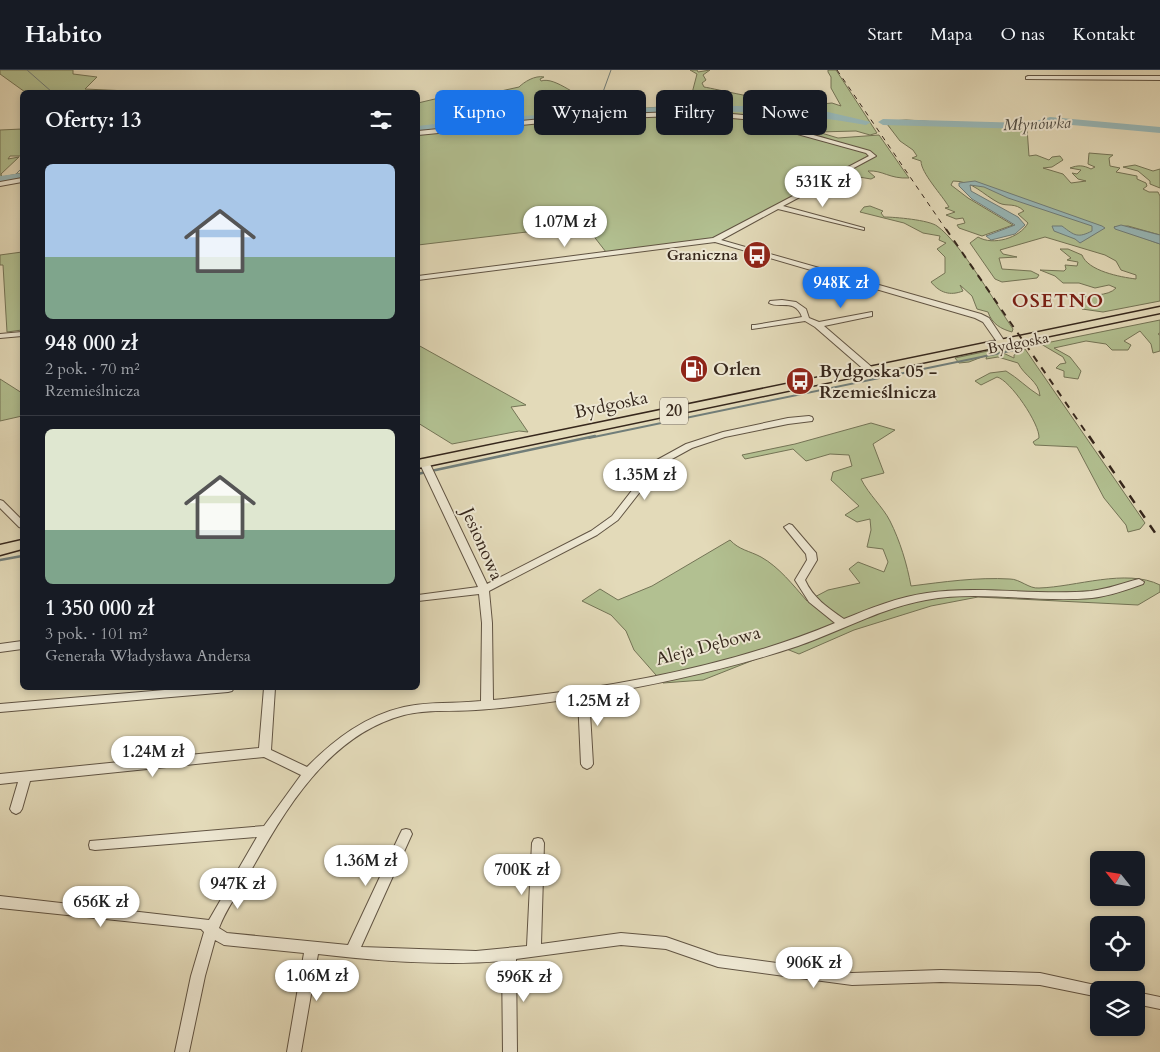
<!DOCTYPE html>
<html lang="pl">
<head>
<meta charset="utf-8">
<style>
  :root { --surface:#171b24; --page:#20242c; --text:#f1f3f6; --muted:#9ea1a6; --line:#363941; --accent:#1a73e8 }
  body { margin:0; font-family:Cardo,serif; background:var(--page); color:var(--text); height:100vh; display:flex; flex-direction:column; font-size:19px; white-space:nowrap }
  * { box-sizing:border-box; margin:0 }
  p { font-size:16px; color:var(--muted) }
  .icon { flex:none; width:28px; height:28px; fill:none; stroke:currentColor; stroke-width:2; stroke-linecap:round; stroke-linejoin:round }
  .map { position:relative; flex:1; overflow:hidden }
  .side { position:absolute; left:20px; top:20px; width:400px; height:600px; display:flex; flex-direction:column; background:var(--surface); border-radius:8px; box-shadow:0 2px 8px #0003 }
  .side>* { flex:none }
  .top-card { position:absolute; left:435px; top:20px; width:475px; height:45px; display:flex; gap:10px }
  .needle { width:32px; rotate:300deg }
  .buttons { position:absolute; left:1090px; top:781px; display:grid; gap:10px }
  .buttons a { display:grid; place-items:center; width:55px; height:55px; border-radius:8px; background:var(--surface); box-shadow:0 2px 8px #0003; font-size:25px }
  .price { position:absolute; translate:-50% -42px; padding:0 11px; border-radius:18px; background:#fff; color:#222; font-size:16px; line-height:32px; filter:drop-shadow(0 1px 2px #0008) }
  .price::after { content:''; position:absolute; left:50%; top:30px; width:15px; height:11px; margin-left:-8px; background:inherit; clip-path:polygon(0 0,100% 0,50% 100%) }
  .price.selected { background:var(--accent); color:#fff }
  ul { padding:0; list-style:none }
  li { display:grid; align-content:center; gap:10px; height:265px; padding:0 25px }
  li+li { border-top:1px solid var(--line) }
  li span { display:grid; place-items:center; height:155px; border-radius:8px; color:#555 }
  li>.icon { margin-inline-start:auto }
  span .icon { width:90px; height:90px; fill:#fffc; stroke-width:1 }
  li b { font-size:21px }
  h2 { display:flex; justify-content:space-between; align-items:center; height:60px; padding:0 25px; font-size:21px }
  .chip { padding:0 18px; border-radius:8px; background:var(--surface); box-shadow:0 2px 8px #0003; font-size:18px; line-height:45px }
  .chip.selected { background:var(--accent); color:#fff }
  header { display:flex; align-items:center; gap:30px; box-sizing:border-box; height:70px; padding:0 25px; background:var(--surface); border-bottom:1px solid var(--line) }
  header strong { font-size:24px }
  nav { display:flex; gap:28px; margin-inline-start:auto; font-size:18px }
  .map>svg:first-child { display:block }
  .green { fill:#b2c091; stroke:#747456 }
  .water { fill:#98b8b8; stroke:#717e7a }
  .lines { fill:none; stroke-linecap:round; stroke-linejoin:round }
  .stream-far2 { stroke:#717e7a; stroke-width:1 }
  .stream-far1 { stroke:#717e7a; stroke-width:2 }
  .stream { stroke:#717e7a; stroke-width:2.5 }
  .river { fill:#98b8b8; fill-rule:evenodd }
  .minor-casing { stroke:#615443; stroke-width:2 }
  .primary-casing { stroke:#36271c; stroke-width:3 }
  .minor { fill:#ede7d2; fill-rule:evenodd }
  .primary { fill:#e3dab9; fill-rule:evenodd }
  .rail-far2 { stroke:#36271c; stroke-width:1; stroke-dasharray:5 5; stroke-linecap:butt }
  .rail-far1 { stroke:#36271c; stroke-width:2; stroke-dasharray:7 7; stroke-linecap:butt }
  .rail { stroke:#36271c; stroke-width:2.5; stroke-dasharray:9 9; stroke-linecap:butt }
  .labels { text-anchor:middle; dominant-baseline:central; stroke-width:4; stroke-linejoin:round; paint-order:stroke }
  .far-poi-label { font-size:15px; font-weight:bold; fill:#36271c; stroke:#ede7d2; text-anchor:end }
  .far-street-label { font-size:15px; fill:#36271c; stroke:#ede7d2 }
  .far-water-label { font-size:16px; font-style:italic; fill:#4e4b43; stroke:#ede7d2 }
  .shield { fill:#ede7d2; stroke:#6d6153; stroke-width:1 }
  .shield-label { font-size:16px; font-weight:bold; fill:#36271c }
  .poi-label { font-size:18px; font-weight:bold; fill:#36271c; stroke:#ede7d2; text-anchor:start }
  .street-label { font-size:18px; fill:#36271c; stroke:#ede7d2 }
  .far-district-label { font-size:19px; font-weight:bold; letter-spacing:1px; fill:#7a1f14; stroke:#ede7d2 }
</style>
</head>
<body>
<header>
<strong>Habito</strong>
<nav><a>Start</a><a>Mapa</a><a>O nas</a><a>Kontakt</a></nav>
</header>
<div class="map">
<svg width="1160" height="982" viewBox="0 0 1160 982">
  <rect width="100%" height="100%" fill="#e3dab9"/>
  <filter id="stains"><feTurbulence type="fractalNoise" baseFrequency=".004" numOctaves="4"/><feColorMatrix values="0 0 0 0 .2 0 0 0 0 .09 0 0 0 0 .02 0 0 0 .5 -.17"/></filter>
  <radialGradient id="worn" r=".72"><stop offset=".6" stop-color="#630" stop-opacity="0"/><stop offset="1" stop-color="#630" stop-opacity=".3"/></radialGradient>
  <path class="green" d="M0 0H73V4L97 7 85 19 149 22H25L0 4Z
    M690 0H697L698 2 710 0 703 5 706 10 702 13 704 17C716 19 771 32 778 30L811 35 832 33 841 36 831 18V7L828 2V0H836L877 63 870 65 856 61 818 62 838 68 879 65 909 108C889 109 883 100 868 101L875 107 871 109 859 107 839 112 831 110 848 97 711 169 606 182 585 155 418 175V64L472 58 465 55 418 60V33L439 28 450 31 476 26 482 28 483 25 519 17C524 12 535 5 544 7L540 9 541 11C556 6 579 30 596 32L600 39 597 42 660 37 661 32 672 33 678 37 685 36 691 27 697 4Z
    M906 50C948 52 986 58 1027 58L1029 86 1036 85 1049 90 1052 87 1060 86 1063 90 1052 97 1043 98 1063 104 1071 113 1086 111 1078 109 1072 103 1077 104 1081 100 1070 98C1078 95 1083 95 1091 99L1095 97 1088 94 1089 83 1113 85 1109 88 1110 96 1120 98 1116 102 1137 106V109L1146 113 1147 116 1143 119 1149 122H1158L1160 126V165L1128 156 1114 157 1160 174V231L1103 242 1082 239 1076 230 1078 228C1089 224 1108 227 1116 218L1109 215 1095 218 1079 213H1063L1055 206 1040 200 1064 201 1066 199 1065 195 1077 196 1078 192 1067 190 1071 188 1060 179H1068L1082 185C1088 201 1120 207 1136 209V205L1121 200 1116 191 1105 185 1045 167 1000 180 1003 184 1017 187 999 188 1002 199 1031 201 1039 205 1037 208 1002 212 995 209 970 173 978 167C993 176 1020 168 1028 153L1018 144 1024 141C1015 132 1007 137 999 133 982 124 973 111 953 111L951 115 968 128 1013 155 982 166 959 158 957 155 965 153 963 148 956 149 946 145 955 142 945 138 949 137C942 125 921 103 921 91L912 88 917 86 913 80 900 71 887 54 891 51Z
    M22 59V86H10L8 89 19 87 1 104 2 107 22 103V107L0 110V60Z
    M1135 95 1153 101 1160 99V118L1150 114V111L1138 101 1123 97Z
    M870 136 883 141 881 143 884 147C895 147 929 150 937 156 961 173 995 233 1013 259L1012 262C1001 259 992 254 988 242L977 239 972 226 960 215 963 221C950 226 940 223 931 212L945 203V187L937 179 946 173 939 170 940 166 923 163 904 153 860 142 864 137Z
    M22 182V260L7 262 3 195H0V185Z
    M1160 250V263L1158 264 1160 265V281L1153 283 1151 274 1140 261 1124 271 1131 275 1128 280H1112L1106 274 1086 271 1054 278 1070 287 1081 301 1078 309 1064 307V301L1056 298 1060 294 1066 293 1063 287 1041 274Z
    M418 275 526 335 511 337 528 362 519 361 452 374 418 353Z
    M1002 278 1010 279 1003 283 1014 288V285L1025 279 1145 453 1140 459 1128 462 1126 455 1104 428 1077 377 1035 375 1033 372 1039 368C1040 354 1010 310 997 307L981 315 975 311 990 303 1006 301C1018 308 1027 318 1040 326 1039 311 1024 306 1018 293L998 287 986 289 987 285 969 292 959 293 955 288Z
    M0 309 22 323V346L0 351Z
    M871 353 895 360 873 374 884 403 861 409C869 425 883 437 890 451 900 471 907 494 911 516 943 512 977 507 1010 509 1020 509 1029 519 1039 518 1076 517 1126 498 1160 515V522L1138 535 978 527 931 536 854 560 799 584 784 578 703 610 663 613 634 580 626 561 611 545 582 531 600 519 618 530 652 516 730 470C739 480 750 481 761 487 779 497 793 515 807 531L828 520 860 513 849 499 858 492 884 502 888 492 883 479 867 477 871 460 870 449 857 452 845 445 859 436 831 410 833 402 852 396 849 385 830 384 806 391 793 379 745 389 742 385 795 374Z"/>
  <path class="water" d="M975 111 1102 156 1105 158 1080 173 1075 169 1054 161 1052 156H1062C1075 166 1078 168 1092 161V156L1008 128 984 117 970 115 971 121 1018 147 1025 155 1015 164 991 170 986 166 1015 155 972 129 959 116V113Z
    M1121 155 1160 165V174L1115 159 1114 157Z"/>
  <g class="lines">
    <path class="stream-far2" d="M27 0 52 22
      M599 33 611 0
      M13 107 22 98"/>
    <path class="stream-far1" d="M589 368 1015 280"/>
    <path class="stream" d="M431 401 595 366
      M418 404 426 402
      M0 490 22 486"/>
    <path class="river" d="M672 36H756L828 42 871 52 866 55C739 31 606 43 478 55 458 57 438 60 418 62V56L477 49Z
      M1050 47 1160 57V63L1050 53 1030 59 883 55 878 52 883 49 1029 53Z
      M22 103V109L0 112V106Z"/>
    <defs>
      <path id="minor" d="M1028 6H1160V10L1026 9V7Z
        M699 41 743 45 870 81 876 86 783 136 864 158V160L778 139 721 170 981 244 989 248 1005 272 997 281H991L990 279 997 272 983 252 975 248 715 172 418 210V206L713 168 869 86 866 83 743 49 699 45 573 50 418 65V61L573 46Z
        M22 108V112L0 116V112Z
        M782 230 796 232 806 239 809 248 819 252 872 242V246L824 256 874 299V303H868L815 257 805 251 752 259V255H755L802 247C795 228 779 239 769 233L770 231Z
        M22 262V266L0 268V264Z
        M809 346 812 347 813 349 812 351 788 354 725 367 692 378 661 395 618 450 597 465 489 521 492 553 493 630C606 619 729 597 835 553L809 532 795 510 807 490 806 484 784 457 789 454 792 455 816 483 817 490 805 510C813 528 828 538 844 549 871 538 898 527 927 523 981 515 1037 526 1091 521 1108 519 1123 513 1139 509L1144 512 1143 514C1126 520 1110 526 1092 528 1037 533 980 520 926 530 881 538 841 561 798 576 730 599 659 614 589 626L593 694 591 697 587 699 583 697 581 694 578 628C544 633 510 638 476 640 452 642 427 639 404 645 328 665 284 741 249 804 239 822 226 839 219 858L227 863 348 875 400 764 402 760 406 759 410 760 412 764 361 877 476 881 527 876 532 773 534 769 538 768 542 769 544 773 541 874 621 863 666 867 718 885 852 903 941 900 1040 903 1104 917 1106 920H1099V927L1040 915 941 912 852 915 718 897 666 879 621 875 516 889 517 982H503L502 891C441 896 378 891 318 884L301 982H287L304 883 224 875 215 870 205 906 189 982H175L191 906 204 862 201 859 0 838V826L209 850 257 767 95 780 90 779 89 775 90 771 264 756 301 705 264 687 30 711 22 739 20 742 16 744 12 742 10 739 18 712 0 714V704L259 678 264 618H275L271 680 307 697C335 669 365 646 404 637 429 631 456 634 481 631L482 553 479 524 418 531V525L478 517 419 392 421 390 424 389 429 392 487 514 591 461 612 446 655 391 686 374 723 362 788 348Z
        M0 430 3 431 22 450V458L19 457 0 438Z
        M22 571V579L0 582V574Z
        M188 618H234L232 621 228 622 0 642V634Z
        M1136 922 1160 927V939L1136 934Z"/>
      <path id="primary" d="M1160 237V243L418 398V390Z
        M22 470V479L0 485V475Z"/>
    </defs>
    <use href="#minor" class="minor-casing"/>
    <use href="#primary" class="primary-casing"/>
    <use href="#minor" class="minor"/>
    <use href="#primary" class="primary"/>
    <path class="rail-far2" d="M837 0 947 161"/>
    <path class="rail-far1" d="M946 159 1090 368"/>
    <path class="rail" d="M1089 366 1160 470"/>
  </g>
  <defs>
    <symbol id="bus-disc" viewBox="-11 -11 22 22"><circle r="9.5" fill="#8f2418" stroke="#ede7d2"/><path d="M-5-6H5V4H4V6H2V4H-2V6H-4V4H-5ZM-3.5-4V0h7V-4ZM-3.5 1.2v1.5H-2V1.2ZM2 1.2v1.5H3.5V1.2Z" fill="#fff"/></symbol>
    <symbol id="fuel-disc" viewBox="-11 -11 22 22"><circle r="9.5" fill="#8f2418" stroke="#ede7d2"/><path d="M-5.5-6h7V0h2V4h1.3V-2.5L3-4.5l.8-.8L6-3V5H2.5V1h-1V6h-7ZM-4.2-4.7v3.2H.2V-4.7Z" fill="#fff"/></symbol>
  </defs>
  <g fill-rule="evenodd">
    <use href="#bus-disc" x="741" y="169" width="32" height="32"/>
    <use href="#fuel-disc" x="678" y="283" width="32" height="32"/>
    <use href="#bus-disc" x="784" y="295" width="32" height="32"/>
  </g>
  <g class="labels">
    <g class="far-poi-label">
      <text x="738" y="185">Graniczna</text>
    </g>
    <g class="far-street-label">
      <text transform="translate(1018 273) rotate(-11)">Bydgoska</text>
    </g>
    <g class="far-water-label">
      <text transform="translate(1037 54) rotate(-2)">Młynówka</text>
    </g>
    <rect class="shield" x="660" y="327.5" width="28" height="27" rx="4"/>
    <g class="shield-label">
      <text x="674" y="341">20</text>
    </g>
    <g class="poi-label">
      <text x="713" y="299">Orlen</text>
      <text x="819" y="301">Bydgoska 05 -<tspan x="819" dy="21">Rzemieślnicza</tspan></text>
    </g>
    <g class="street-label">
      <text transform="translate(611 335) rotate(-12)">Bydgoska</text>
      <text transform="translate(482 474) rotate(66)">Jesionowa</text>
      <text transform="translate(708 576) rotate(-15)">Aleja Dębowa</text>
    </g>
    <g class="far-district-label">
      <text x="1058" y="231">OSETNO</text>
    </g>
  </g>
  <rect width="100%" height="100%" filter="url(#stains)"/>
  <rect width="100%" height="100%" fill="url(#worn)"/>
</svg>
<div class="buttons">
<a><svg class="needle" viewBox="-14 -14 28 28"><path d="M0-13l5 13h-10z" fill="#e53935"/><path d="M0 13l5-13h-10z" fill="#9ea1a6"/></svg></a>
<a><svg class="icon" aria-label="locate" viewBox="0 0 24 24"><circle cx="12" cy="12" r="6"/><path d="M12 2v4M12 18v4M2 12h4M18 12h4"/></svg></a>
<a><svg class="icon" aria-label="layers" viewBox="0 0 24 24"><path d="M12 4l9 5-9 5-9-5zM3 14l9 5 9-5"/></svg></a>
</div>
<b class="price" style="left:823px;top:138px">531K zł</b>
<b class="price" style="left:565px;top:178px">1.07M zł</b>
<b class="price selected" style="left:841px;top:239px">948K zł</b>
<b class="price" style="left:645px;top:431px">1.35M zł</b>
<b class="price" style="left:598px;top:657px">1.25M zł</b>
<b class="price" style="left:153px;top:708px">1.24M zł</b>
<b class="price" style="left:366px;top:817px">1.36M zł</b>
<b class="price" style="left:522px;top:826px">700K zł</b>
<b class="price" style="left:238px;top:840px">947K zł</b>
<b class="price" style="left:101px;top:858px">656K zł</b>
<b class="price" style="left:814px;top:919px">906K zł</b>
<b class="price" style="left:317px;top:932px">1.06M zł</b>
<b class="price" style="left:524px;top:933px">596K zł</b>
<div class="top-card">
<a class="chip selected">Kupno</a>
<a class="chip">Wynajem</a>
<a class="chip">Filtry</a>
<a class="chip">Nowe</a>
</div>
<section class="side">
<h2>Oferty: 13<svg class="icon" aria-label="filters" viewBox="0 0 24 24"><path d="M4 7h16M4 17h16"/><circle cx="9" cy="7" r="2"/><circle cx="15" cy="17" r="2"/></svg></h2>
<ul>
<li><span style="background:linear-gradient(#a9c7e8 60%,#7fa58c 0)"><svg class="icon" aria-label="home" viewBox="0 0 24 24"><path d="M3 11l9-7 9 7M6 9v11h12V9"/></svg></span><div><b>948 000 zł</b><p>2 pok. · 70 m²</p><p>Rzemieślnicza</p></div></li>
<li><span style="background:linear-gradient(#dfe7d0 65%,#7fa58c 0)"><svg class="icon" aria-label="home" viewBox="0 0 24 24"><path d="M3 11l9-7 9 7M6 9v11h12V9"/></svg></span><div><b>1 350 000 zł</b><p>3 pok. · 101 m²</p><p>Generała Władysława Andersa</p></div></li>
</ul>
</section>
</div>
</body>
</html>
